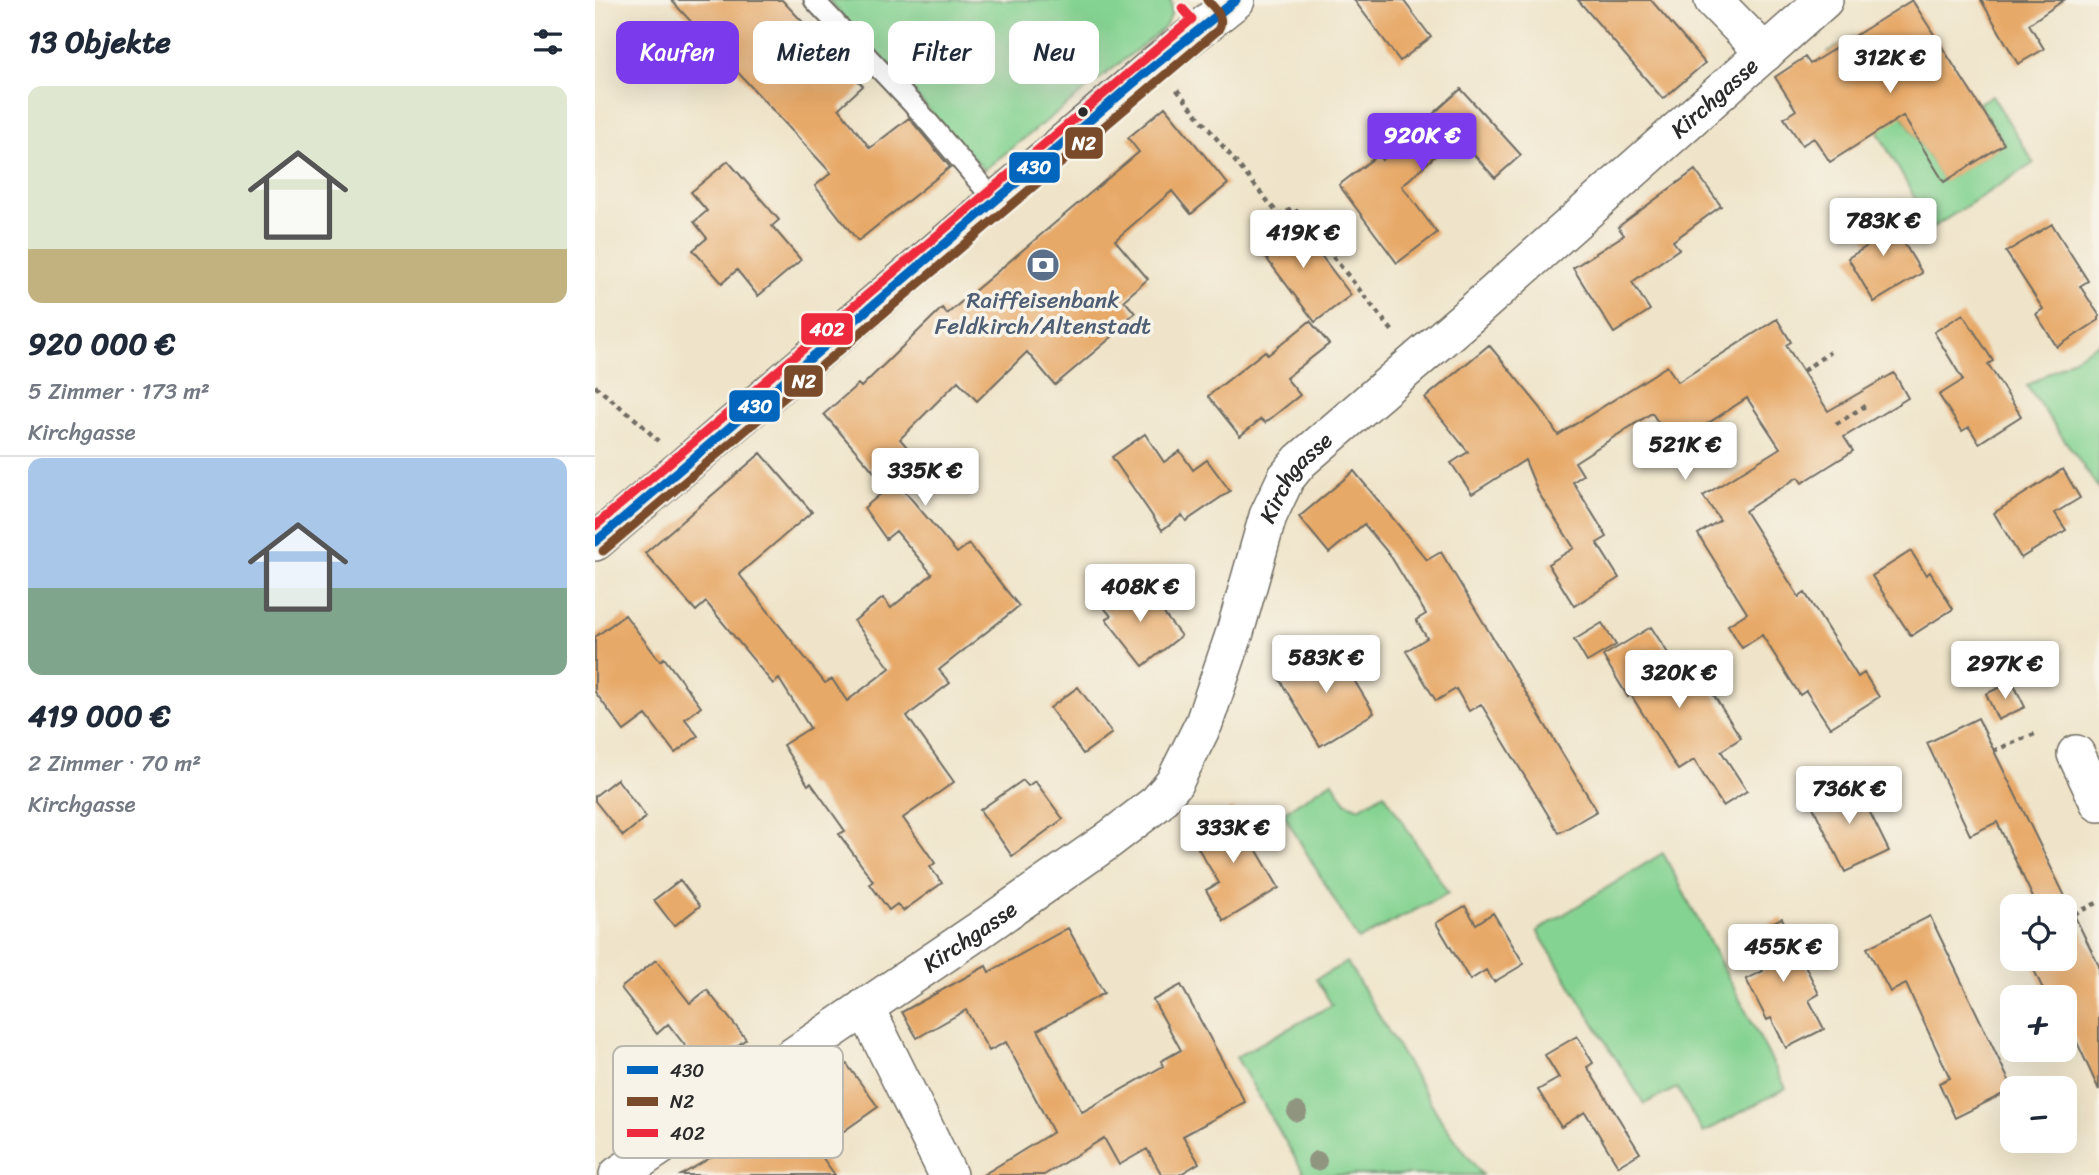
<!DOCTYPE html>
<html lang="de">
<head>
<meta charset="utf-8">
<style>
  :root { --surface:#fff; --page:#f6f6f7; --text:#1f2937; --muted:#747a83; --line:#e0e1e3; --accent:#7c3aed }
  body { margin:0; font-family:Sriracha,sans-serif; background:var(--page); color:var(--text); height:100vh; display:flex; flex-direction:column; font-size:26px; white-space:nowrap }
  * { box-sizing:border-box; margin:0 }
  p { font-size:23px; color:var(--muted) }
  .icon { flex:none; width:38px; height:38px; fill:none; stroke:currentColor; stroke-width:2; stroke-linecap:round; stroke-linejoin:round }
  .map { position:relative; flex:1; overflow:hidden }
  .sheet { display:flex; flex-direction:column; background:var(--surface); width:595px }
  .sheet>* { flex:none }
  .guide { position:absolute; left:21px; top:21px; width:665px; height:63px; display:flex; gap:14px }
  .tools { position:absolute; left:1405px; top:894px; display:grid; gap:14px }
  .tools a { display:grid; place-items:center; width:77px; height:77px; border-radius:14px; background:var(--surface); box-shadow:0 7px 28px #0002; font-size:35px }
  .price { position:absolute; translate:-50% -60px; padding:0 16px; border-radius:7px; background:#fff; color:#222; font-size:23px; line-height:46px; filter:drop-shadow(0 2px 4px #0008) }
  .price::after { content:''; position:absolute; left:50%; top:42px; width:21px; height:16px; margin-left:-10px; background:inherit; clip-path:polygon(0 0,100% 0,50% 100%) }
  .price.on { background:var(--accent); color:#fff }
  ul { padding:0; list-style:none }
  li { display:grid; align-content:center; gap:14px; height:371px; padding:0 28px }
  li+li { border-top:2px solid var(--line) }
  li span { display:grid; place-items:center; height:217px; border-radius:14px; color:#555 }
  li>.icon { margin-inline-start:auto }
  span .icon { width:126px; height:126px; fill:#fffc; stroke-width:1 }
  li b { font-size:30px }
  h2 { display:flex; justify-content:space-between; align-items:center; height:84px; padding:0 28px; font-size:30px }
  .chip { padding:0 24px; border-radius:14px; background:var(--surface); box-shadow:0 7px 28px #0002; font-size:24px; line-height:63px }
  .chip.on { background:var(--accent); color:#fff }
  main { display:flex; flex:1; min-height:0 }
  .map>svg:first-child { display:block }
  .green { fill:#85d392; stroke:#587f5e; stroke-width:2 }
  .building { fill:#e7a968 }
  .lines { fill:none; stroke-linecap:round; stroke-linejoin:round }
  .service-casing { stroke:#706c62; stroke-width:23 }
  .minor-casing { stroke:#706c62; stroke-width:40 }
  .path { stroke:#706c62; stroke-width:4.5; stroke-dasharray:5 5; stroke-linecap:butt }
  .service { stroke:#fff; stroke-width:19 }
  .minor { stroke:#fff; stroke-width:37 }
  .bus-1-casing { stroke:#f7f3e8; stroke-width:14 }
  .bus-2-casing { stroke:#f7f3e8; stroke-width:14 }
  .bus-3-casing { stroke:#f7f3e8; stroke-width:14 }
  .bus-1 { stroke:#0065bd; stroke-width:9 }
  .bus-2 { stroke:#7a4b2a; stroke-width:9 }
  .bus-3 { stroke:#ee293d; stroke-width:9 }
  .tree { fill:#909580 }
  .bus-dot { fill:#2b2b2b; stroke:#f7f3e8; stroke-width:2.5 }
  .labels { text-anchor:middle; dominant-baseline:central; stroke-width:7; stroke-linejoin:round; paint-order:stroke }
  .street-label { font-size:23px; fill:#2b2b2b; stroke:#f7f3e8 }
  .service-label { font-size:23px; fill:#4e5e75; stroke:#f7f3e8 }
  .key { fill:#f7f3e8; stroke:#bab7af; stroke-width:2 }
  .key-label { font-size:19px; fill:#2b2b2b }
  .line-badge { stroke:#f7f3e8; stroke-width:2.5 }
  .badge-label { font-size:19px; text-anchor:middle; font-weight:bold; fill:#fff }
</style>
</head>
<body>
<main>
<section class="sheet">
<h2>13 Objekte<svg class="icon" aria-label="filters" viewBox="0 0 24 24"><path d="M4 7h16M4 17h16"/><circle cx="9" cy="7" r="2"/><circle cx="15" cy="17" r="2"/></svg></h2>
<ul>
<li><span style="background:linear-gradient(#dfe7d0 75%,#c2b280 0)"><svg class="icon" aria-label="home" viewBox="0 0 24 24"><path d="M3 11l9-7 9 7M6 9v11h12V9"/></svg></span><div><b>920 000 €</b><p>5 Zimmer · 173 m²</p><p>Kirchgasse</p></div></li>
<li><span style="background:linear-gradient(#a9c7e8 60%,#7fa58c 0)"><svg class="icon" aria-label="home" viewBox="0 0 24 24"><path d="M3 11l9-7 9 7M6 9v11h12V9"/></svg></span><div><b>419 000 €</b><p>2 Zimmer · 70 m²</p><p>Kirchgasse</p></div></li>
</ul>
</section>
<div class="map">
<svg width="1504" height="1175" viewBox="0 0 1504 1175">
  <rect width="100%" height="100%" fill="#f7f3e8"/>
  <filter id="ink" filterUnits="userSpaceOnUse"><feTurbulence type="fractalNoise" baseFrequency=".0143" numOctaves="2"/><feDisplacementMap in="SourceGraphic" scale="14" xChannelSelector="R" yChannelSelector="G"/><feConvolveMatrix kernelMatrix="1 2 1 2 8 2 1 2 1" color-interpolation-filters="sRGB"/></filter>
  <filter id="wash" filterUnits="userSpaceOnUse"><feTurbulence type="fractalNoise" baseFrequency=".00686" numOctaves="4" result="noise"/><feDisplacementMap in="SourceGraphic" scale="28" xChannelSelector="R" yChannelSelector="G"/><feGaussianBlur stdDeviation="1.57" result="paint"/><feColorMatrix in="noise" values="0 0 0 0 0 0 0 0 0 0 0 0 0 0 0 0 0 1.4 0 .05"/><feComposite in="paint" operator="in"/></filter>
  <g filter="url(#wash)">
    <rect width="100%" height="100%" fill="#efe4c9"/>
    <path class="green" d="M233 0H576C578 12 576 19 568 29L389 170Z
      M1258 37 1349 181 1409 144 1384 103 1397 95 1439 163 1337 228 1281 129 1233 52Z
      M1504 343V489L1432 386Z
      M737 781 751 802 764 808 789 793 853 893 763 940 688 813Z
      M1068 853 1191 1088 1108 1133 1082 1088 1049 1104 942 931Z
      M752 962 848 1123 887 1175H710L641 1057 737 1005 721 979Z"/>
    <g id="blocks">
      <path class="building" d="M76 0H187L268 86 244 108 275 148 314 118 355 167 263 241 220 186 236 173Z
        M759 0H808L836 37 805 61Z
        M983 0H1056L1110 63 1068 99Z
        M1317 0 1409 144 1349 182 1308 116 1235 162 1219 138 1207 145 1189 118 1201 110 1180 77 1210 57 1215 64Z
        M1386 0H1469L1434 24 1449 49 1423 64Z
        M866 89 926 155 900 178 862 136 807 186 842 233 802 263 744 185 783 155 787 160Z
        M570 107 633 184 596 214 577 191 520 240 553 279 529 300 540 313 527 323 530 326 460 385 432 352 382 401 363 381 305 439 324 461 301 481 362 553 374 544 424 606 344 670 355 683 312 716 359 782 308 818 340 863 335 867 347 883 308 911 302 904 294 910 275 884 278 881 244 834 250 831 216 783 213 785 188 745 215 728 184 679 178 684 111 602 101 611 50 553 166 453 217 512 144 574 230 683 237 679 252 701 295 668 259 621 288 598 296 608 337 574 301 531 291 539 269 508 293 488 229 414 263 384 266 387 347 308 352 314 544 152 533 138Z
        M133 161 184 220 177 226 206 260 163 296 142 270 127 283 98 250 112 238 99 222 112 211 96 192Z
        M1100 170 1126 206 1078 241 1084 249 1037 282 1055 310 1019 333 978 268 1029 235 1023 227Z
        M1288 208 1327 273 1279 302 1253 258 1274 245 1262 225Z
        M690 218 704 237 709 233 756 295 720 322 659 242Z
        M1457 224 1493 281 1485 286 1504 315V320L1462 347 1441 314 1448 309 1411 252Z
        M1368 314 1398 361 1393 364 1426 416 1384 443 1374 427 1367 431 1344 395 1368 380 1339 332Z
        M1182 319 1196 342 1191 345 1233 411 1299 373 1313 398 1249 437 1258 451 1207 483 1203 477 1150 511 1204 597 1210 593 1263 677 1269 673 1284 697 1235 728 1211 691 1205 695 1167 635 1147 648 1133 625 1152 613 1103 534 1125 520 1108 496 1185 448 1152 398 1078 446 1057 413 980 462 988 475 978 482 1012 537 1002 543 1024 578 979 606 953 564 979 548 943 492 930 460 877 494 856 463 873 452 830 398 894 345 945 407 963 435 1072 366 1083 382Z
        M715 321 734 344 691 378 705 395 670 423 666 419 645 436 613 396 670 351 673 355Z
        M550 434 569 462 585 451 598 470 612 460 635 491 591 521 587 515 567 530 517 457Z
        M1468 469 1485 498 1460 513 1471 530 1426 558 1399 513Z
        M759 471 832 560 846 552 1002 811 964 833 886 704 874 711 861 689 841 701 811 651 832 638 821 620 831 614 795 555 769 524 734 553 704 517Z
        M1316 551 1331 575 1335 572 1358 609 1316 636 1277 576Z
        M527 586 537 599 550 589 586 636 548 666 511 619 516 616 505 603Z
        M30 615 65 661 69 658 106 707 90 719 103 736 80 753 51 715 29 731 0 692V637Z
        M1007 623 1021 645 992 662 979 640Z
        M1056 627 1080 664 1093 655 1146 738 1126 751 1152 791 1128 806 1099 760 1083 770 1036 695 1033 697 1008 656Z
        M737 644 779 713 725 746 683 677Z
        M1417 681 1430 707 1403 720 1391 694Z
        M483 687 517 733 488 754 455 708Z
        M1383 718 1504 966V1090L1470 1016V998H1452L1434 959H1470V906H1442L1402 822 1375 835 1332 743Z
        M22 779 51 817 28 836 0 801V796Z
        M428 780 433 786 440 781 468 819 417 856 385 810Z
        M1259 780 1294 851 1250 872 1215 801Z
        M637 808 684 888 629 921 611 890 624 883 594 833Z
        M85 880 105 906 79 926 59 900Z
        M870 906 881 924 898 913 929 964 899 982 891 970 875 980 841 923Z
        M1335 916 1418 1089 1360 1118 1344 1083 1355 1078 1311 984 1295 992 1272 948Z
        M1187 918 1224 994 1214 1000 1229 1029 1191 1048 1176 1018 1172 1020 1151 979 1168 971 1150 935Z
        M473 928 509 993 443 1030 487 1112 568 1066 566 1061 586 1050 558 1000 586 985 650 1102 588 1136 604 1163 584 1175H567L552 1149 524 1165 509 1138 449 1175H388L458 1132 411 1042 394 1051 371 1010 322 1038 307 1012 391 966 394 972Z
        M61 960 95 1003 112 990 151 1039 110 1071 73 1024 62 1034 26 988Z
        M982 1036 998 1063 992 1067 1045 1153 1023 1166 990 1112 966 1127 943 1090 964 1078 950 1055Z
        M251 1063 283 1107 222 1150 240 1175H86L146 1140 155 1154 198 1124 191 1114 232 1085 228 1079Z"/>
    </g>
  </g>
  <g filter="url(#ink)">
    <use href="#blocks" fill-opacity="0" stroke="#706c62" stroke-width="2"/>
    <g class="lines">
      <defs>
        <path id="service" d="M219 0 324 111 400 201"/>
        <g id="minor">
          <path d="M1118 0 1170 53"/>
          <path d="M0 542 555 69 641 0"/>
          <path d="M1481 754 1504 803"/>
          <path d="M270 1007 353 1175"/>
          <path id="s1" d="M23 1175 389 927 511 842 562 803 579 783 609 723 640 632 673 516 691 478 705 461 878 312 1229 0"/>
        </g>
      </defs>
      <use href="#service" class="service-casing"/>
      <use href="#minor" class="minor-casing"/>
      <path class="path" d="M582 90 684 215 699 208 799 333
        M1208 371 1235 352
        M0 386 45 423 63 441
        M1241 424 1270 406
        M1398 751 1442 733
        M1479 914 1504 902"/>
      <use href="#service" class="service"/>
      <use href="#minor" class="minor"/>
      <defs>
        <path id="bus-1" d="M0 542 555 69 641 0"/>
        <path id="bus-2" d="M8 551 623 30C631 17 620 9 612 0"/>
        <path id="bus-3" d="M0 526 597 19 587 8"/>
      </defs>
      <use href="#bus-1" class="bus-1-casing"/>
      <use href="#bus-2" class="bus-2-casing"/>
      <use href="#bus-3" class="bus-3-casing"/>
      <use href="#bus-1" class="bus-1"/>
      <use href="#bus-2" class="bus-2"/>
      <use href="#bus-3" class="bus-3"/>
    </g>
    <g class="tree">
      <circle cx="702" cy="1112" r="10"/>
      <circle cx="722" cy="1161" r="10"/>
    </g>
  </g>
  <defs>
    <symbol id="bank-disc" viewBox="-11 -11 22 22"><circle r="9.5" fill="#5c6f8a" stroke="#f7f3e8"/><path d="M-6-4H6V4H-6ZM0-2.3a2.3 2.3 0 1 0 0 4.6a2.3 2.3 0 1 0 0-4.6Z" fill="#fff"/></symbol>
  </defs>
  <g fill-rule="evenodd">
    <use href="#bank-disc" x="429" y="246" width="38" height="38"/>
  </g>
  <circle class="bus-dot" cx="488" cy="112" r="6"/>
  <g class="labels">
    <g class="street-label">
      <text stroke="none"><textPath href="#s1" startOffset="1580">Kirchgasse</textPath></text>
      <text stroke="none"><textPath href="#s1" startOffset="1013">Kirchgasse</textPath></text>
      <text stroke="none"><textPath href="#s1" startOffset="425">Kirchgasse</textPath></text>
    </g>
    <g class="service-label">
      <text x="448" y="300">Raiffeisenbank<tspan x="448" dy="26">Feldkirch/Altenstadt</tspan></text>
    </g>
  </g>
  <rect x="18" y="1046" width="230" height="112" rx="10" class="key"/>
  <rect x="32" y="1066" width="31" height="8" fill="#0065bd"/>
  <rect x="32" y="1097" width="31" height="9" fill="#7a4b2a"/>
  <rect x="32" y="1129" width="31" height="8" fill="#ee293d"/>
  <g class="key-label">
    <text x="75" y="1077">430</text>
    <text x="75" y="1108">N2</text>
    <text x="75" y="1140">402</text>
  </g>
  <g class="line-badge">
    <rect x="469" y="126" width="40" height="34" rx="7" fill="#7a4b2a"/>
    <rect x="413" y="151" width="53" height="33" rx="7" fill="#0065bd"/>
    <rect x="205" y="312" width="54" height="34" rx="7" fill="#ee293d"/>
    <rect x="188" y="364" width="41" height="34" rx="7" fill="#7a4b2a"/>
    <rect x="133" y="389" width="53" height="34" rx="7" fill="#0065bd"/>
  </g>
  <g class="badge-label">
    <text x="489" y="150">N2</text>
    <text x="439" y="174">430</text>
    <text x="232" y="336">402</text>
    <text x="209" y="388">N2</text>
    <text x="160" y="413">430</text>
  </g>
</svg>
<div class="tools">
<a><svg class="icon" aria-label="locate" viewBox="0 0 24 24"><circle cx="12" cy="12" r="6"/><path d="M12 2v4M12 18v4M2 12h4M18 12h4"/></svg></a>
<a>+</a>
<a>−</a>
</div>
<b class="price" style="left:1295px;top:95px">312K €</b>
<b class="price on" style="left:827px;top:173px">920K €</b>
<b class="price" style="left:1288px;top:258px">783K €</b>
<b class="price" style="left:708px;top:270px">419K €</b>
<b class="price" style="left:1090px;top:482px">521K €</b>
<b class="price" style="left:330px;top:508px">335K €</b>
<b class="price" style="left:545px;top:624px">408K €</b>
<b class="price" style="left:731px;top:695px">583K €</b>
<b class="price" style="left:1410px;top:701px">297K €</b>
<b class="price" style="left:1084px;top:710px">320K €</b>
<b class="price" style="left:1254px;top:826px">736K €</b>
<b class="price" style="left:638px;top:865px">333K €</b>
<b class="price" style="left:1188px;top:984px">455K €</b>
<div class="guide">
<a class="chip on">Kaufen</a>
<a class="chip">Mieten</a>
<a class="chip">Filter</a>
<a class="chip">Neu</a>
</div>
</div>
</main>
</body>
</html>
